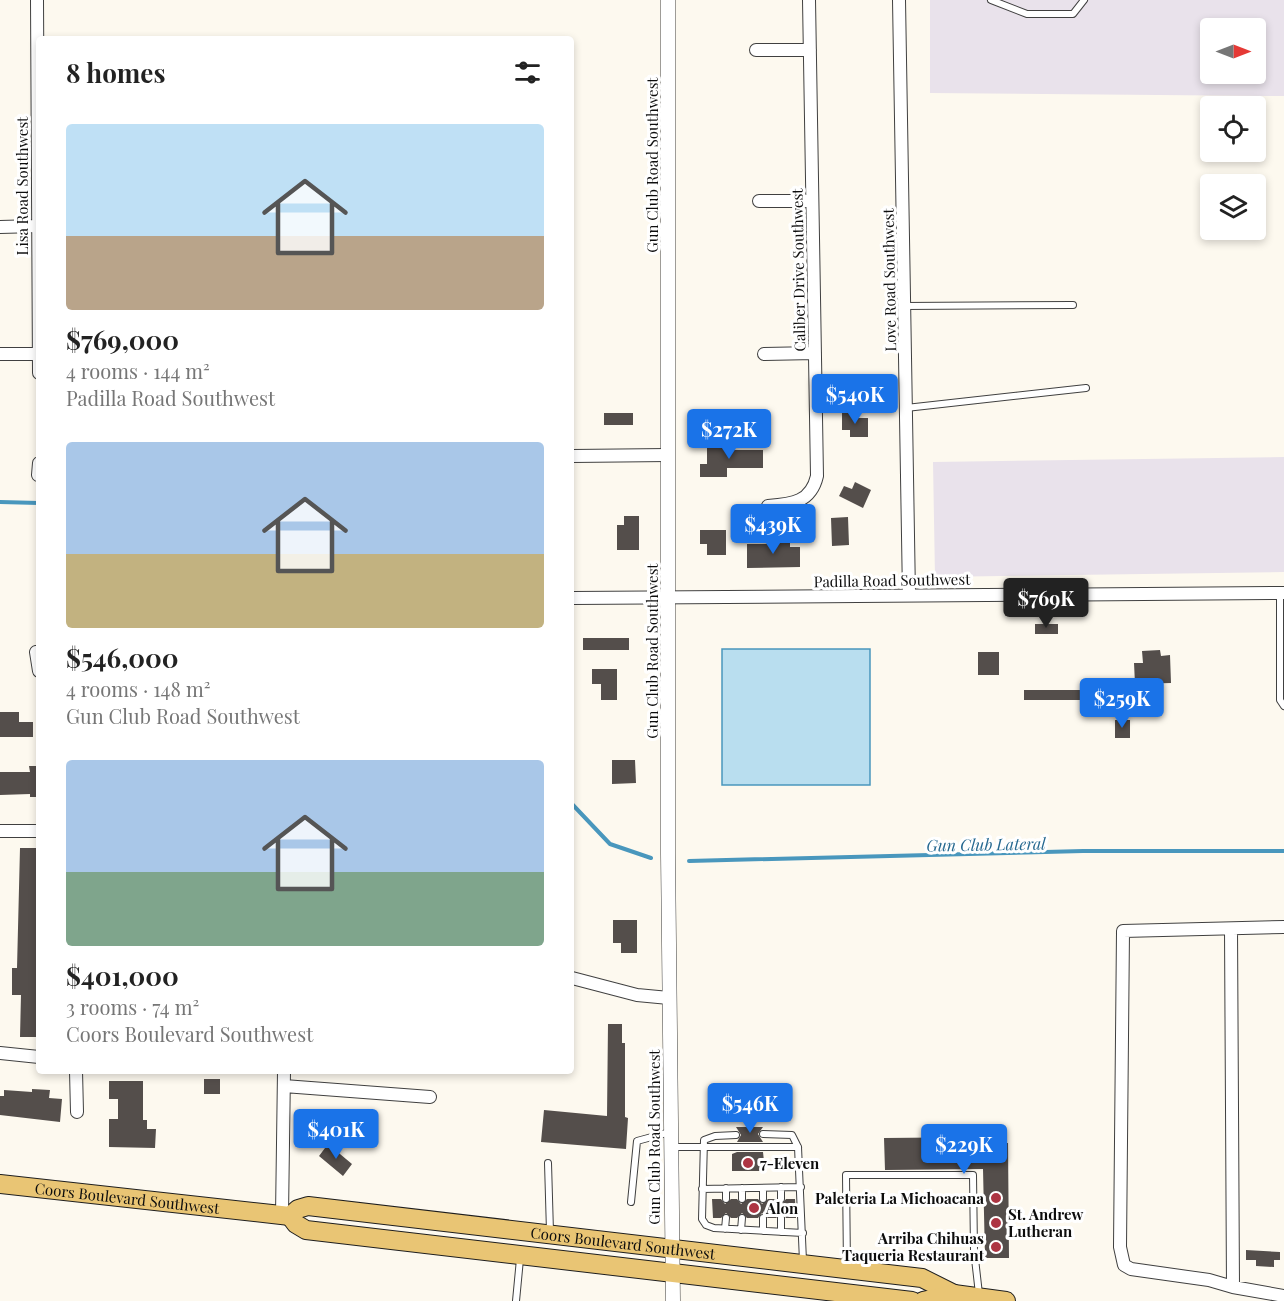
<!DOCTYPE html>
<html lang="en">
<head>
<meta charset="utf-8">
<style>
  :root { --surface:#fff; --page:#f2f2f2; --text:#222; --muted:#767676; --accent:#1a73e8 }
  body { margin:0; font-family:"Playfair Display",serif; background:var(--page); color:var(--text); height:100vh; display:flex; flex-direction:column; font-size:22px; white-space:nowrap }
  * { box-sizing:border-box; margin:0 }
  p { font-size:20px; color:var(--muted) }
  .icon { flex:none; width:33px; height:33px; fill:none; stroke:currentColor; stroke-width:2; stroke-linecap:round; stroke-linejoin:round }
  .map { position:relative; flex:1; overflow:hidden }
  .panel { position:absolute; left:36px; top:36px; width:538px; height:1038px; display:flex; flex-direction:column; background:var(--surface); border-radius:6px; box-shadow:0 3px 9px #0003 }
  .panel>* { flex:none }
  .needle { width:39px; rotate:90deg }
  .tools { position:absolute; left:1200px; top:18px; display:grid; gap:12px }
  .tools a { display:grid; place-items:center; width:66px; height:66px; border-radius:6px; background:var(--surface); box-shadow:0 3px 9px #0003; font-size:30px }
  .price { position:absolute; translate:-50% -51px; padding:0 14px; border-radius:6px; background:var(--accent); color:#fff; font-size:20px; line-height:39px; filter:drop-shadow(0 2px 3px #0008) }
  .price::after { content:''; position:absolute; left:50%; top:36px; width:18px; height:14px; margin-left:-9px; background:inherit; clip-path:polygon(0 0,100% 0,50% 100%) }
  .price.selected { background:#222; color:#fff }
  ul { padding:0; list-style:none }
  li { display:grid; align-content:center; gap:12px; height:318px; padding:0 30px }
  li span { display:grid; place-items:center; height:186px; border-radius:6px; color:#555 }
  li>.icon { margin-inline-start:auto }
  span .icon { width:108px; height:108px; fill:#fffc; stroke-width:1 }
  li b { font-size:26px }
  h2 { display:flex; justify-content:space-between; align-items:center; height:72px; padding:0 30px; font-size:26px }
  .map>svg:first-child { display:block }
  .industrial { fill:#e9e2eb; fill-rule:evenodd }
  .water { fill:#b9deef; stroke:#4997bd; stroke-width:1.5 }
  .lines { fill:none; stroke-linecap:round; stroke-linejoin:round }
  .stream { stroke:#4997bd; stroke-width:4 }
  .building { fill:#544e4b }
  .service-casing { stroke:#404040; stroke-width:8 }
  .minor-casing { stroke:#404040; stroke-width:14 }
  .tertiary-casing { stroke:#404040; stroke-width:15 }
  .primary-casing { stroke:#1e1e1e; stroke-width:20 }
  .service { stroke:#fff; stroke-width:6 }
  .minor { stroke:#fff; stroke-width:12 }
  .tertiary { stroke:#fff; stroke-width:14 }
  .primary { stroke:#e9c574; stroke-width:18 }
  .poi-dot { fill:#ad3543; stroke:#fff; stroke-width:2 }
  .labels { text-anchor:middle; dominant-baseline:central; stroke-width:6; stroke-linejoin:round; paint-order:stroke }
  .street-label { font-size:15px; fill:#0d0d0d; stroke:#fff }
  .poi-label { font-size:15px; font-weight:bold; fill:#0d0d0d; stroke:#fff; text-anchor:start }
  .water-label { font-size:16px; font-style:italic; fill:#256890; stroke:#fff }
</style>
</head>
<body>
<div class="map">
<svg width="1284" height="1301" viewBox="0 0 1284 1301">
  <rect width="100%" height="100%" fill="#fdf9ef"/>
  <path class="industrial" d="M930 0H1284V96L930 93ZM1210 28H1256V74H1210Z
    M1284 457V572L935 577 933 462Z"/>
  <path class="water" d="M722 649H870V785H722Z"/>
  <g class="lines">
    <path class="stream" d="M0 502 39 503
      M572 804 610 844 651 858
      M689 861 1083 851H1284"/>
  </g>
  <path class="building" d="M842 412H857V418H868V437H850V430H842Z
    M604 413H633V425H604Z
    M707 441H727V450H763V468H727V477H700V464H707Z
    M855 482 871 490 863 508 839 496 844 486 852 489Z
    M624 516H639V550H617V525H624Z
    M848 517 849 545 832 546 831 518Z
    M700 530H726V555H707V544H700Z
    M772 539H790V547H800V567L747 568V544H772Z
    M1035 624H1058V634H1035Z
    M583 638H629V650H583Z
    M1160 650 1161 656 1170 655 1171 683 1135 684 1134 663H1143L1142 651Z
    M978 652H999V675H978Z
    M592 669H617V700H601V684H592Z
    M1024 690H1108V700H1024Z
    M0 712H19V722H33V737H0Z
    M1115 720H1130V738H1115Z
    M612 760H635L636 783 612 784Z
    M29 766H39V797H30V794L0 795V772H30Z
    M20 848H39V1037H20L21 995H12V968H17Z
    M613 920H637V953H621V943H613Z
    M608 1024H622V1043H625V1117L628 1118 626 1149 541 1142 544 1110 607 1116Z
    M204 1079H220V1094H204Z
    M109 1081H143V1120H147V1129H156L155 1148 109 1147V1119H118V1099H109Z
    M32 1089 50 1090 49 1098 62 1099 60 1122 0 1115V1096H4V1090L32 1092Z
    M736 1127H763L758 1134 763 1142H737L741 1135Z
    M990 1137 991 1143H1008L1009 1258H985L983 1169 885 1170 884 1138Z
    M328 1144 352 1164 343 1176 319 1156Z
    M737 1152H763L765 1171H732V1154Z
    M712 1199H721L725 1204 731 1199H737L741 1204 747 1199H758L762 1204 768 1199H776L782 1204 786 1199H795L796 1218H786L782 1213 776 1218H768L762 1213 758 1218H747L742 1213 737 1218H731L726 1213 721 1218H713Z
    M1246 1250 1280 1252V1260H1274V1267L1256 1266V1260H1246Z"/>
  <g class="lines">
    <defs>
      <path id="service" d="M991 0 1027 14H1073L1084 0
        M904 306 1073 305
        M906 408 1086 388
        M1280 593V700L1284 706
        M763 1134 792 1135 798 1147
        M736 1135 715 1136 704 1140 702 1219 706 1225 714 1228 803 1233
        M670 1147H798L803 1261
        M548 1163 550 1232
        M781 1187V1199
        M763 1188V1199
        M702 1189 801 1187
        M726 1199V1188
        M742 1199V1188
        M631 1202 637 1141 670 1132
        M763 1218V1231
        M781 1218V1232
        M725 1229 726 1218
        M741 1230 742 1218
        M847 1268 846 1175H973L974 1250 979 1294
        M516 1301 520 1259"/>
      <path id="minor" d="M37 0 39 373
        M899 0 909 595
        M756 50H810
        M759 201H812
        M0 227 36 226
        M0 354H37
        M764 354 815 353
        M572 456 668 455
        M38 475 39 463
        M768 506C793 504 811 502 817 476L809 0
        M572 598 1284 593
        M36 652 39 671
        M0 831H39
        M1284 927 1123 931 1120 1247 1124 1265 1131 1269 1209 1280 1233 1287 1284 1296
        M1231 929 1233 1287
        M572 978 637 995 669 998
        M0 1053 39 1057
        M76 1071 77 1112
        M284 1086 430 1097
        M282 1215 284 1071"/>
      <path id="tertiary" d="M668 0V854L673 1301"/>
      <g id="primary">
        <path id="s1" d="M0 1184 290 1216 298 1209 308 1206 922 1278 954 1294"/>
        <path d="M290 1216 296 1224 306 1230 912 1301"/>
        <path d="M923 1301 954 1294 1006 1301"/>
      </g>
    </defs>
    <use href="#service" class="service-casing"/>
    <use href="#minor" class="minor-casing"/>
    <use href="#tertiary" class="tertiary-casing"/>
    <use href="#primary" class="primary-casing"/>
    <use href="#service" class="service"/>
    <use href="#minor" class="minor"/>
    <use href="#tertiary" class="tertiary"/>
    <use href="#primary" class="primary"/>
  </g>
  <g class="poi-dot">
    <circle cx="748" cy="1163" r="6"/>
    <circle cx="996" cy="1198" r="6"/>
    <circle cx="754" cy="1208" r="6"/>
    <circle cx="996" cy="1223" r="6"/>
    <circle cx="996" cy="1247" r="6"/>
  </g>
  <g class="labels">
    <g class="street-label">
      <text transform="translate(652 165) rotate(-90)">Gun Club Road Southwest</text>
      <text transform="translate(22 186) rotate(-90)">Lisa Road Southwest</text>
      <text transform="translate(798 270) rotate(-91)">Caliber Drive Southwest</text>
      <text transform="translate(889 280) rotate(-91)">Love Road Southwest</text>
      <text transform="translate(892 580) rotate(-1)">Padilla Road Southwest</text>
      <text transform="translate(652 651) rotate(-90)">Gun Club Road Southwest</text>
      <text transform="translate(654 1137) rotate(-90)">Gun Club Road Southwest</text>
      <text stroke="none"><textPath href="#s1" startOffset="128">Coors Boulevard Southwest</textPath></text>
      <text stroke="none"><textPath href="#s1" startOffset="630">Coors Boulevard Southwest</textPath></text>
    </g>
    <g class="poi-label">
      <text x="760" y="1163">7-Eleven</text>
      <text x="984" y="1198" text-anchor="end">Paleteria La Michoacana</text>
      <text x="766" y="1208">Alon</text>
      <text x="1008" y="1214">St. Andrew<tspan x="1008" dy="17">Lutheran</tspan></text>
      <text x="984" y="1238" text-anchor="end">Arriba Chihuas<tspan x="984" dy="17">Taqueria Restaurant</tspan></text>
    </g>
    <g class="water-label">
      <text transform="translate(986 844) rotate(-1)">Gun Club Lateral</text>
    </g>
  </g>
</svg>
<div class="tools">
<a><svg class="needle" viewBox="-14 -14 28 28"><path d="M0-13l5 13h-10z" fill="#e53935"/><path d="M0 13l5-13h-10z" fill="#767676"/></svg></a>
<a><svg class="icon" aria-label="locate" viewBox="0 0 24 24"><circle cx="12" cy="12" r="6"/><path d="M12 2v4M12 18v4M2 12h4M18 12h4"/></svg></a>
<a><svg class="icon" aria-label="layers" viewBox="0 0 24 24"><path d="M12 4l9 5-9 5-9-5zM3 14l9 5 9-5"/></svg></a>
</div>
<b class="price" style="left:855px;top:425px">$540K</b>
<b class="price" style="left:729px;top:460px">$272K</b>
<b class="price" style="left:773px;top:555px">$439K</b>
<b class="price selected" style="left:1046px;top:629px">$769K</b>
<b class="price" style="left:1122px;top:729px">$259K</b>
<b class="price" style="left:750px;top:1134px">$546K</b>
<b class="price" style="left:336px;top:1160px">$401K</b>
<b class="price" style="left:964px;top:1175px">$229K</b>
<section class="panel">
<h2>8 homes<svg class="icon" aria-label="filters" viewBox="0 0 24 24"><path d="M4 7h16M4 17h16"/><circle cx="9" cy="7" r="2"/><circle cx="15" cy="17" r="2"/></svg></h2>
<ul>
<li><span style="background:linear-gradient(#bfe0f5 60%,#b9a48a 0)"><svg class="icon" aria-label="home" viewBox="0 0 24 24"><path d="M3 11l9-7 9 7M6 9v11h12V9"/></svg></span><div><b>$769,000</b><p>4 rooms · 144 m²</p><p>Padilla Road Southwest</p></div></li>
<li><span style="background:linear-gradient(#a9c7e8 60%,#c2b280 0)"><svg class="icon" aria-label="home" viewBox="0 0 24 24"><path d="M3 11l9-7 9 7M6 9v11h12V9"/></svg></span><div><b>$546,000</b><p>4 rooms · 148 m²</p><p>Gun Club Road Southwest</p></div></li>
<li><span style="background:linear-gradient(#a9c7e8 60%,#7fa58c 0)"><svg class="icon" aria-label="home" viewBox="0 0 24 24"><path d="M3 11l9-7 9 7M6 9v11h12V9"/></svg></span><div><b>$401,000</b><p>3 rooms · 74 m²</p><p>Coors Boulevard Southwest</p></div></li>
</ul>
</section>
</div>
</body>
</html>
